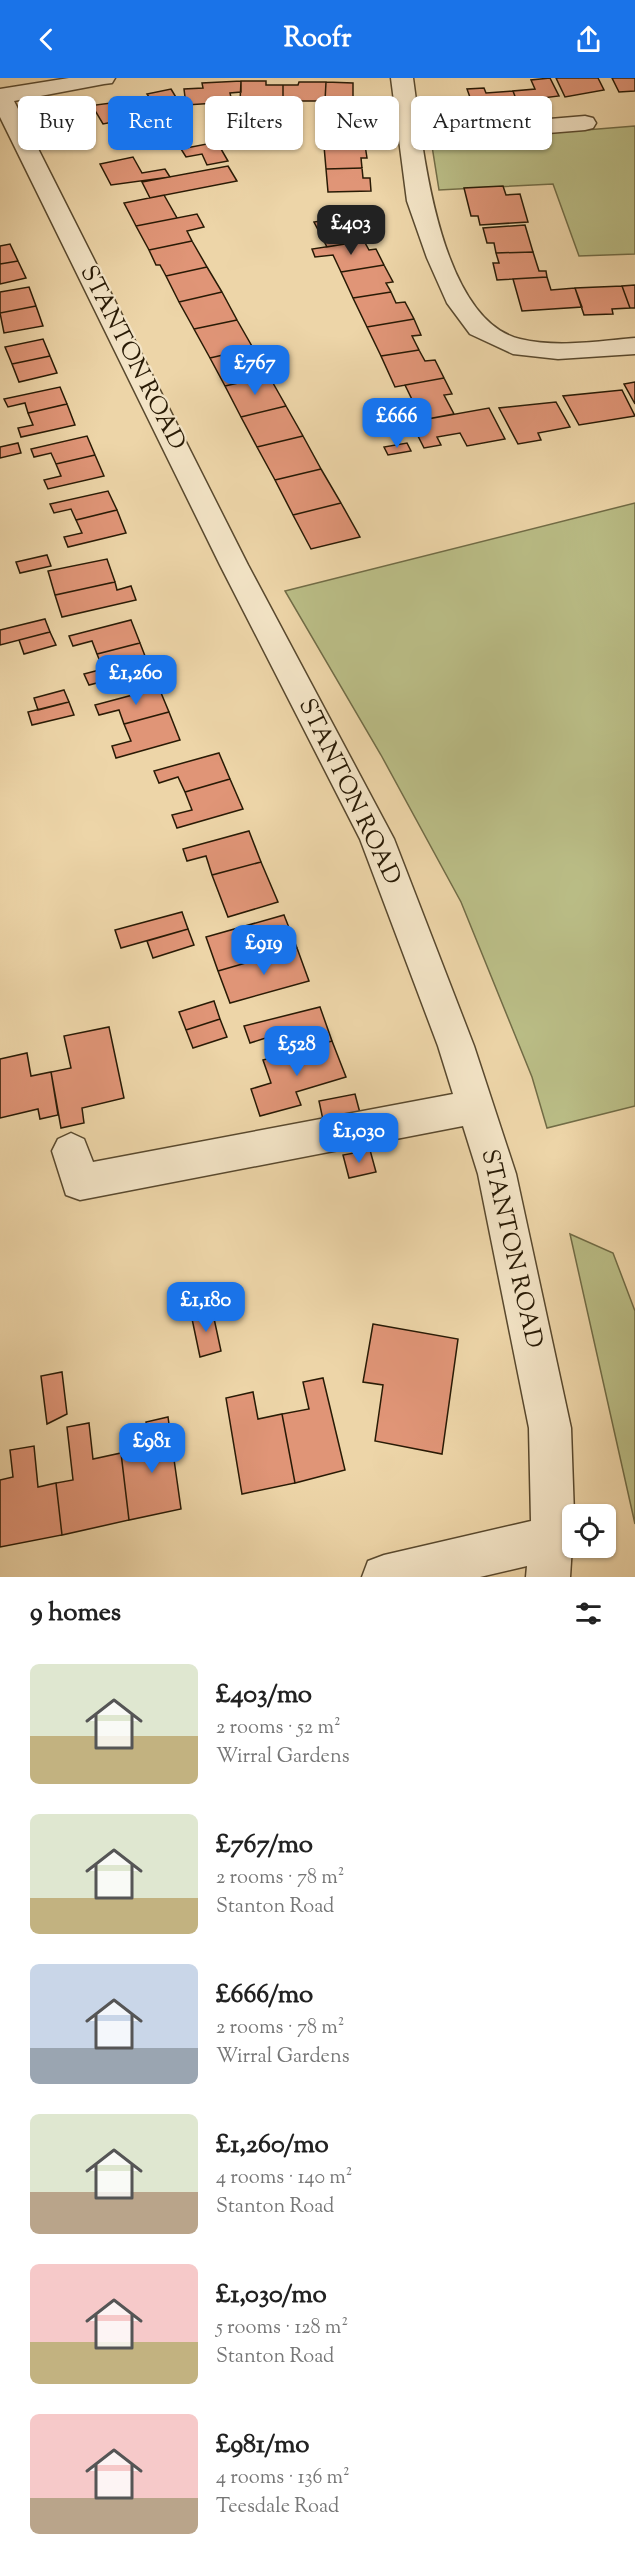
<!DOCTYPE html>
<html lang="en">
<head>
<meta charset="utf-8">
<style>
  :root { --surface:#fff; --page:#f2f2f2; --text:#222; --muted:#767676; --accent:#1a73e8 }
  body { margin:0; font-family:"Sorts Mill Goudy",serif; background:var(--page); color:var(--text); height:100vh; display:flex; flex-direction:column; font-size:22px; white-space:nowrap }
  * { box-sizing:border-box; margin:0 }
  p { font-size:20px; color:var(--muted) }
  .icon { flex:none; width:33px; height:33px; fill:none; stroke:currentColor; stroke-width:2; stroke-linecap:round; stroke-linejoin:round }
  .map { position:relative; height:1499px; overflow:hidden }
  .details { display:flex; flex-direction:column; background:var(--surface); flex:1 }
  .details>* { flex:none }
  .hud { position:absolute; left:18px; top:18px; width:600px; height:54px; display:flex; gap:12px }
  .tools { position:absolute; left:562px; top:1426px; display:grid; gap:12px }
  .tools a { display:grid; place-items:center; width:54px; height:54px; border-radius:9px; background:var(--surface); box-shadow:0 2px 4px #0004; font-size:30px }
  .price { position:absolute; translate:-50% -51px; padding:0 14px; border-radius:12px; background:var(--accent); color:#fff; font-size:20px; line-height:39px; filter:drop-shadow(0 2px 3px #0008) }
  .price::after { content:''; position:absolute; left:50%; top:36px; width:18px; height:14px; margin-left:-9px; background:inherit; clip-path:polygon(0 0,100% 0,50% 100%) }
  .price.current { background:#222; color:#fff }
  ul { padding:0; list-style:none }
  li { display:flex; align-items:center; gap:18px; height:150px; padding:0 30px }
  li span { display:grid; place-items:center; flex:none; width:168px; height:120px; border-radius:9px; color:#555 }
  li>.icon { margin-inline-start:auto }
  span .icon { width:72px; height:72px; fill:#fffc; stroke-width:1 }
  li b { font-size:26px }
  h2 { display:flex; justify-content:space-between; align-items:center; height:72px; padding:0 30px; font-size:26px }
  .tag { padding:0 21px; border-radius:9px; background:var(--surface); box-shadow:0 2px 4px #0004; font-size:21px; line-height:54px }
  .tag.current { background:var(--accent); color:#fff }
  header { display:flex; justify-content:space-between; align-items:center; height:78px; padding:0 30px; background:var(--accent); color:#fff; font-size:27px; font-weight:700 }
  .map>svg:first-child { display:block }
  .green { fill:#babd86; stroke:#716c46; stroke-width:1.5 }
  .building { fill:#e09577; stroke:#281a05; stroke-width:1.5 }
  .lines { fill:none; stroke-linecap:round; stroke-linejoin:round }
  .minor-casing { stroke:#59492e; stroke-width:3 }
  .minor { fill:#f3e4c6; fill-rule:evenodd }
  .labels { text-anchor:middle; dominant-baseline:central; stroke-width:4.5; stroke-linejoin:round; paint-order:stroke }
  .street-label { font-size:24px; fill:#281a05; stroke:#f3e4c6 }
</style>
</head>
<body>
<header><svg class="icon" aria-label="back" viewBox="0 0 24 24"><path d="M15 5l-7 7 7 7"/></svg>Roofr<svg class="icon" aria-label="share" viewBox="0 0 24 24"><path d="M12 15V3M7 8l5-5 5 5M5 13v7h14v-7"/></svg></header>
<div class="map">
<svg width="635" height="1499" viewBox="0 0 635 1499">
  <rect width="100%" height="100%" fill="#edd5a8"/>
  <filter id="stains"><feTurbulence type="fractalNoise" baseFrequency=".00333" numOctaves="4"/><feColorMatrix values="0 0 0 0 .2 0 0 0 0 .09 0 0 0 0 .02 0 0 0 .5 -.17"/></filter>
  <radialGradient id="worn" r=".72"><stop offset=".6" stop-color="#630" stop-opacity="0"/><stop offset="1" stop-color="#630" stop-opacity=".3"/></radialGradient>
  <path class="green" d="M635 48V176L579 178 553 106 439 112 432 68 438 64Z
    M635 425V1028L547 1050 532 999 461 824 381 677 285 513Z
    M570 1156 613 1175 635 1233V1446Z"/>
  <path class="building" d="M550 0 559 18 542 20 546 27 519 29 513 13 535 11 531 2Z
    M556 0H598L604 12 565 19Z
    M612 0H635V13L619 14Z
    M241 3V14L230 15 232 24 186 27 184 11 203 10 202 5Z
    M241 3H266V7H283V23L240 24Z
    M299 4H326L325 23H283V7H298Z
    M326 4 353 5V23H325Z
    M484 10 486 15 513 13 519 29 490 31 487 24 472 25 467 11Z
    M171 11 183 31 143 38 134 22 149 19 147 16Z
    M134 22 143 38 103 46 96 34 84 37 80 29Z
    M319 39H356V48H364L365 63 324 64Z
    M217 64 228 83 207 87 202 76 186 79 181 71Z
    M365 67 367 80H361L362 90 326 91 324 68Z
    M133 79 142 95 165 91 170 99 111 107 100 86Z
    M228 88 237 103 150 120 142 104Z
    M362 90 363 100H370L371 113 328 114 326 91Z
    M503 108 506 117 520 116 528 144 480 147 478 138H471L464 110Z
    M164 117 177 140 136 148 124 125Z
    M197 136 204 149 187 153 192 163 149 172 136 148Z
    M358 137 365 152H359L364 163 327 169 314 144Z
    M525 147 533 174 496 175 494 165H487L483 150Z
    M192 163 207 189 166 198 160 187H156L149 172Z
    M364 163 369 172 376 171 384 187 341 194 333 177 315 179 312 171Z
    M10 166 18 183 0 186V168Z
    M533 174 539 193H546L547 199 497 202 493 185H499L496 175Z
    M18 183 26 200 0 206V186Z
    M384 187 393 204 386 205 391 214 353 220 341 194Z
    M207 189 222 214 179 224 166 198Z
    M547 199 551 212 575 210 582 229 522 233 513 201Z
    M635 207V230H630L622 208Z
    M622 208 630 230 612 231 613 236 584 237 575 210Z
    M29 209 36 228 0 235V214Z
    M222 214 237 242 194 251 179 224Z
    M391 214 396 225 405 224 414 241 367 249 353 220Z
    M36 228 43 248 4 255 0 235Z
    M414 241 421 257 412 258 419 272 381 278 367 249Z
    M237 242 253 270 210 280 194 251Z
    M43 261 50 278 12 286 5 269Z
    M253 270 269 298 225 308 210 280Z
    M419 272 425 283 435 282 444 300 395 309 381 278Z
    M50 278 57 295 19 304 12 286Z
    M269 298 286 328 241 339 225 308Z
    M444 300 452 316 444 317 454 336 422 342 405 307Z
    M635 304V326L624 306Z
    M60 309 67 326 28 335 25 325 8 329 4 321Z
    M622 312 635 338 579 347 563 318Z
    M556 324 570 349 538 355 541 362 518 366 499 330Z
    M67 326 75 347 21 359 18 350 33 347 28 335Z
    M286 328 303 358 257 369 241 339Z
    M489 330 505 361 467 368 460 355 437 359 441 367 424 370 416 354 427 352 422 342Z
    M87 358 95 377 56 386 51 375 34 379 31 371Z
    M303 358 321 391 275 402 257 369Z
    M18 365 21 375 0 380V369Z
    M407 365 411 373 388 377 384 369Z
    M95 377 104 398 48 411 44 402 61 398 56 386Z
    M321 391 341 425 293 437 275 402Z
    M108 413 117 432 76 442 71 431 54 435 50 426Z
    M341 425 360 459 311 471 293 437Z
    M117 432 126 455 68 469 64 459 82 455 76 442Z
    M47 477 51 488 20 495 16 484Z
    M107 481 115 504 55 517 48 493Z
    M115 504 117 512 131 508 136 522 62 539 55 517Z
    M45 541 50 554 0 567V552Z
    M131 542 140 565 97 576 92 563 73 568 69 558Z
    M50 554 56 567 24 576 19 562Z
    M140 565 150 591 89 607 84 596 103 591 97 576Z
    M159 610 169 634 124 646 119 632 99 637 95 627Z
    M64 612 69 624 38 632 34 620Z
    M69 624 74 637 32 647 28 634Z
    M169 634 180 662 116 680 112 668 131 663 124 646Z
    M219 675 230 701 185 714 178 699 159 705 154 693Z
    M230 701 243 731 177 750 172 737 192 732 185 714Z
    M249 753 261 784 212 797 206 778 187 783 183 771Z
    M261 784 278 824 228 839 212 797Z
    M182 834 188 851 121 870 115 852Z
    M284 837 297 870 218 893 206 859Z
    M188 851 194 867 153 880 147 863Z
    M297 870 309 903 230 925 218 893Z
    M214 923 220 941 186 952 179 934Z
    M320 929 332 963 278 977 272 958 250 965 244 948Z
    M220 941 227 959 193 970 186 952Z
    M109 949 124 1020 82 1030 84 1045 61 1050 51 994 71 990 64 958Z
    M332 963 346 999 296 1014 301 1027 260 1038 251 1011 271 1005 263 982Z
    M27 975 31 998 51 994 58 1037 40 1041 38 1031 0 1040V981Z
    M355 1016 360 1035 323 1042 319 1023Z
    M370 1072 376 1094 349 1100 343 1077Z
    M212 1231 221 1273 200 1279 191 1236Z
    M373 1246 458 1261 442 1376 375 1363 383 1307 363 1304Z
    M62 1294 67 1336 47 1346 41 1298Z
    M323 1300 345 1392 295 1405 282 1336 309 1331 303 1304Z
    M253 1314 258 1341 282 1336 295 1405 242 1416 226 1320Z
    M168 1339 181 1431 129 1442 121 1375 150 1369 146 1344Z
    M89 1345 93 1381 121 1375 129 1442 62 1457 56 1405 73 1402 67 1349Z
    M34 1368 38 1409 56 1405 62 1457 0 1469V1402L13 1399 10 1372Z"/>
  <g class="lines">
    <defs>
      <path id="minor" d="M69 0H115L112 5 104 6 14 23 248 487 394 761 474 968 516 1096 571 1350 574 1437 570 1499H526L527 1488 480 1499H362L368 1483 384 1477 531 1443 529 1350 478 1096 463 1048 80 1122 66 1117 52 1073 58 1061 71 1055 84 1061 93 1084 453 1016 438 968 360 761 220 487 0 39V11Z
        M391 0H413L420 52 585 38 593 40 596 45 593 50 585 52 422 65C431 123 453 245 520 261 557 270 598 263 635 260V276L558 281 513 276 470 256 447 225 427 180 407 123Z"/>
    </defs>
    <use href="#minor" class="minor-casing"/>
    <use href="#minor" class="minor"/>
  </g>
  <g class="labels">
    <g class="street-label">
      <text transform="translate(132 280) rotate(63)">STANTON ROAD</text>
      <text transform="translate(349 714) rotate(64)">STANTON ROAD</text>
      <text transform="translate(511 1171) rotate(77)">STANTON ROAD</text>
    </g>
  </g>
  <rect width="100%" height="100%" filter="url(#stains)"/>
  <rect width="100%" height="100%" fill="url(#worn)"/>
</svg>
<div class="tools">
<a><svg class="icon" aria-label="locate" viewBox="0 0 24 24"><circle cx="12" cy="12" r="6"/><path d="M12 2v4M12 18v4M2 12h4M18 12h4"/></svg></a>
</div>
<b class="price current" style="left:351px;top:178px">£403</b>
<b class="price" style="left:255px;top:318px">£767</b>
<b class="price" style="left:397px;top:371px">£666</b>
<b class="price" style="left:136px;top:628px">£1,260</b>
<b class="price" style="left:264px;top:898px">£919</b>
<b class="price" style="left:297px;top:999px">£528</b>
<b class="price" style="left:359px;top:1086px">£1,030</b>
<b class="price" style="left:206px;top:1255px">£1,180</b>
<b class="price" style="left:152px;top:1396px">£981</b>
<div class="hud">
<a class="tag">Buy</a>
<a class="tag current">Rent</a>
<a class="tag">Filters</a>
<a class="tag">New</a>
<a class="tag">Apartment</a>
</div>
</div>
<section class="details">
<h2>9 homes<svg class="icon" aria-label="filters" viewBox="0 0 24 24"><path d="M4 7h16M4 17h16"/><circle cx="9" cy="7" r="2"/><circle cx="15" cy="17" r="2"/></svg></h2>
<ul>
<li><span style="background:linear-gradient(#dfe7d0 60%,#c2b280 0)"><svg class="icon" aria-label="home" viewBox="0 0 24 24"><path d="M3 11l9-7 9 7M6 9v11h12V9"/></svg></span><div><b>£403/mo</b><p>2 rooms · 52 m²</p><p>Wirral Gardens</p></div></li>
<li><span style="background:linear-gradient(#dfe7d0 70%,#c2b280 0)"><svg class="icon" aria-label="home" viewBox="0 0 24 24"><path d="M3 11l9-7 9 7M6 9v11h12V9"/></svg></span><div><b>£767/mo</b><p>2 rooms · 78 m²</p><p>Stanton Road</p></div></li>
<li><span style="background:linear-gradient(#c9d6e8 70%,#9aa5b1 0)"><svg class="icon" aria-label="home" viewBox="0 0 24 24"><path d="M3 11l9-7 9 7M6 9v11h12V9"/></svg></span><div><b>£666/mo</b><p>2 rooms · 78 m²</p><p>Wirral Gardens</p></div></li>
<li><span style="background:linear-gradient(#dfe7d0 65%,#b9a48a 0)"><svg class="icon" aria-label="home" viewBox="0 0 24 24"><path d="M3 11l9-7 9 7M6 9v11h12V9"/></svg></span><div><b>£1,260/mo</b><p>4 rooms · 140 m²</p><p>Stanton Road</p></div></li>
<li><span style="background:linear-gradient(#f6c9c9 65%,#c2b280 0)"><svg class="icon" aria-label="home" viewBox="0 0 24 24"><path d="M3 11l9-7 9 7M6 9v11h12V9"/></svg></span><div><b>£1,030/mo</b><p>5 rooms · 128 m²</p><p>Stanton Road</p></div></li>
<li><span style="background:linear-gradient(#f6c9c9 70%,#b9a48a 0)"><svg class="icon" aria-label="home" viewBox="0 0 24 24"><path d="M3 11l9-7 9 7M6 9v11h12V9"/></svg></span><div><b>£981/mo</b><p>4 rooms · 136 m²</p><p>Teesdale Road</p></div></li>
</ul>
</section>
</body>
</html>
